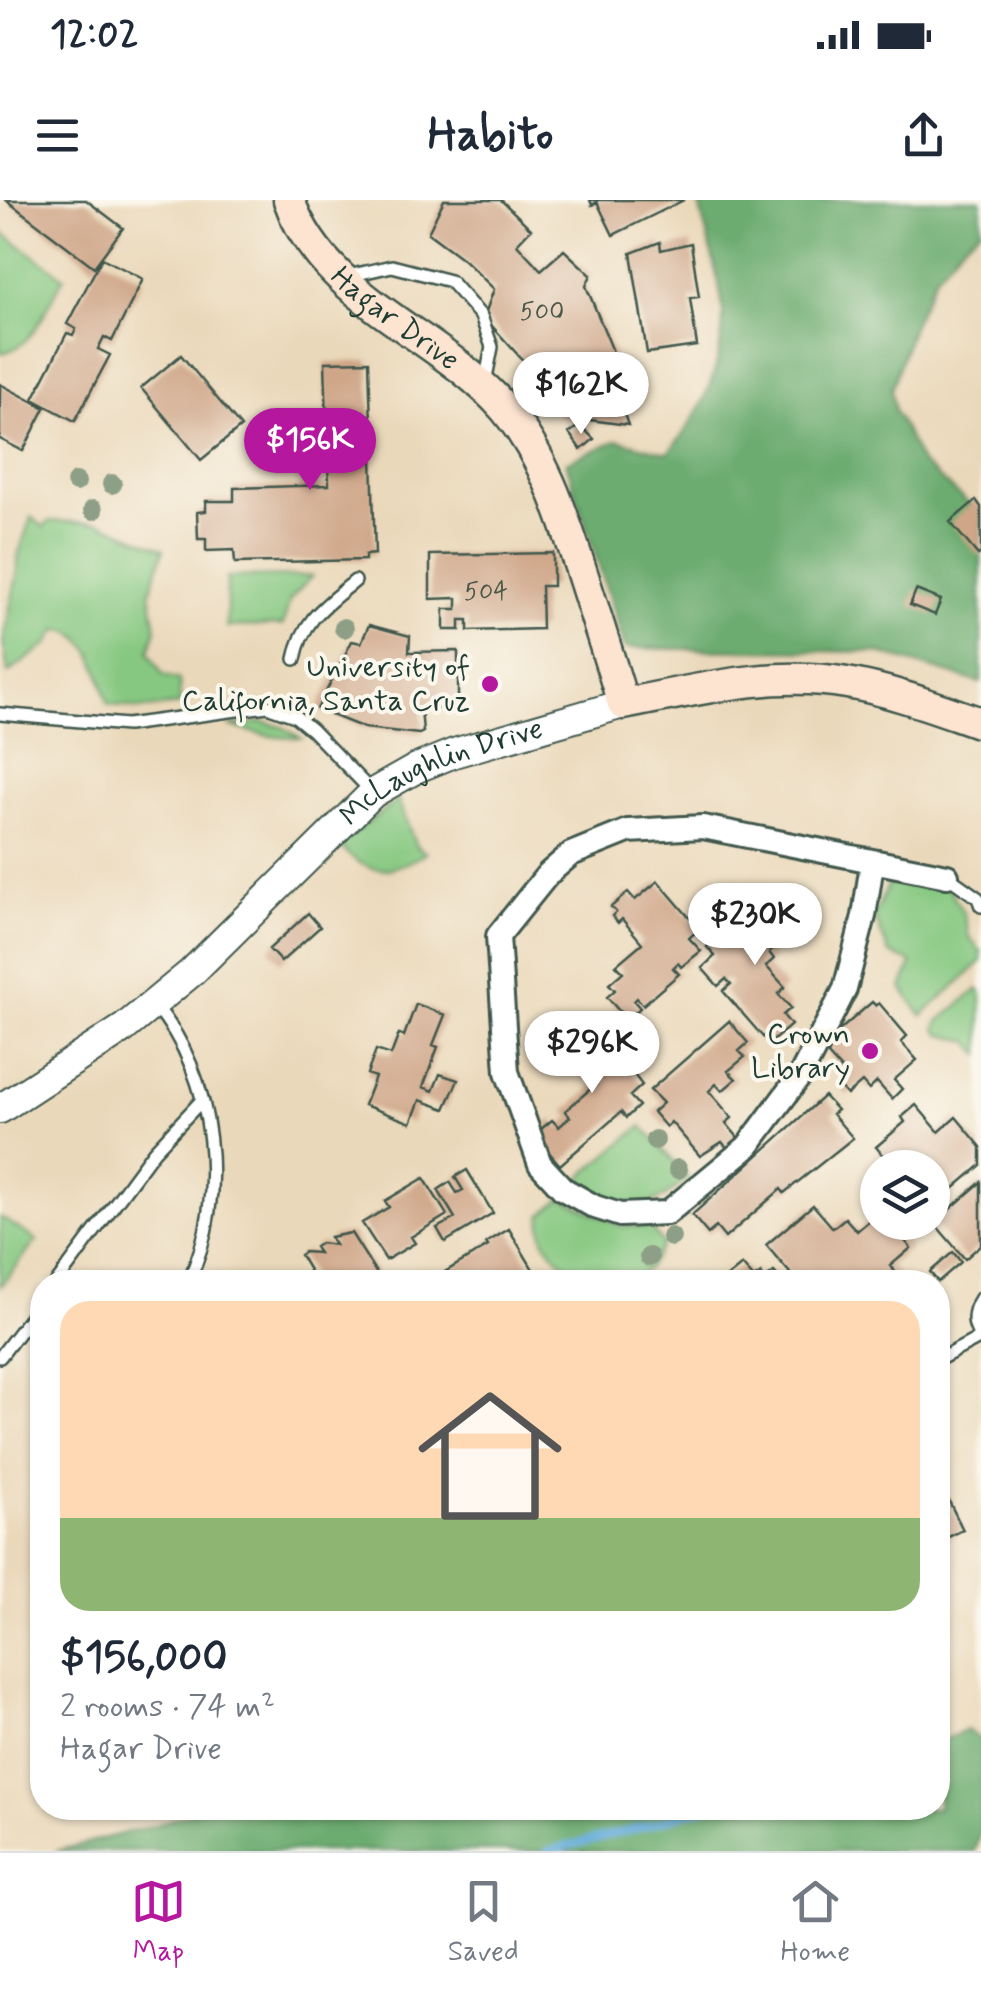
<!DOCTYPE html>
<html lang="en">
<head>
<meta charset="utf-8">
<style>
  :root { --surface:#fff; --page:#f6f6f7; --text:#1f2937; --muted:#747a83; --line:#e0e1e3; --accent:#b5179e }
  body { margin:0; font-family:Mynerve,sans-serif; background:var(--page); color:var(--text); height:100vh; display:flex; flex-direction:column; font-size:38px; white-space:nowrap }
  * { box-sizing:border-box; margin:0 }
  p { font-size:32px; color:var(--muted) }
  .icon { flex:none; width:55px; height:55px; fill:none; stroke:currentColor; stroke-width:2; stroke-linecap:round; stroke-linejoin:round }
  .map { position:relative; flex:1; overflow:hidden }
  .panel { position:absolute; left:30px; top:1070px; width:920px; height:550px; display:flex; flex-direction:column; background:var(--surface); border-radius:40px; box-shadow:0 2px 8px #0004 }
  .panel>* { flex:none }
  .fabs { position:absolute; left:860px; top:950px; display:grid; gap:20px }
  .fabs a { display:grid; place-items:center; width:90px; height:90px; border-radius:50%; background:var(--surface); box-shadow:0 2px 8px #0004; font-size:50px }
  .price { position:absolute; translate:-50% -85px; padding:0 22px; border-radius:35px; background:#fff; color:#222; font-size:32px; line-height:65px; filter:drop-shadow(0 2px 5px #0008) }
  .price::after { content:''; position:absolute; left:50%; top:60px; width:30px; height:22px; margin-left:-15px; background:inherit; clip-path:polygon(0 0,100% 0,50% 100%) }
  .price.on { background:var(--accent); color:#fff }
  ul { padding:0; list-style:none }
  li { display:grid; align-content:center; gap:20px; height:530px; padding:0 30px }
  li span { display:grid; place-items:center; height:310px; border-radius:30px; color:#555 }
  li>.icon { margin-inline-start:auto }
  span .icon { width:180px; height:180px; fill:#fffc; stroke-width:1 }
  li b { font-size:42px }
  .status { display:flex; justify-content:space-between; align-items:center; height:70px; padding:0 50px; background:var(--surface); direction:ltr }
  .status svg { height:28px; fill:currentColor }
  header { display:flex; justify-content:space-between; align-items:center; height:130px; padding:0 30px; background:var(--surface); font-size:45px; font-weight:700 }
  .dock { display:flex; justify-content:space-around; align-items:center; height:140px; border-top:2px solid var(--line); background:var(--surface); font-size:28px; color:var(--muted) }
  .dock a { display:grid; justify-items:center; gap:5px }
  .dock .on { color:var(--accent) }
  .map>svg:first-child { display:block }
  .built { fill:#ead8ba; fill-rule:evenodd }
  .green { fill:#86c881; stroke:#52825a; stroke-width:2.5 }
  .forest { fill:#6cac6f; stroke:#467452; stroke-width:2.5 }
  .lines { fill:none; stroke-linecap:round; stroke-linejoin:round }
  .stream { stroke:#62abd9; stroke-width:8 }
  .building { fill:#cfa688 }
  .service-casing { stroke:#3f574c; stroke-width:16 }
  .minor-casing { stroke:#3f574c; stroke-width:28 }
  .tertiary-casing { stroke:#3f574c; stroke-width:32 }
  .secondary-casing { stroke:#3f574c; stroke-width:35 }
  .service { stroke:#fff; stroke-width:11 }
  .minor { stroke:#fff; stroke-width:22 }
  .tertiary { stroke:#fff; stroke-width:28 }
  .secondary { stroke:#fde4d1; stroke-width:30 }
  .tree { fill:#8e9f87 }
  .poi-dot { fill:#b5179e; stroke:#fbf7ec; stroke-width:4 }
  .labels { text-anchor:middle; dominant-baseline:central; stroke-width:8; stroke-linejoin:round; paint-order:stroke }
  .number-label { font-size:25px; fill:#4b5749 }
  .street-label { font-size:30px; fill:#1f3d34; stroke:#fbf7ec }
  .poi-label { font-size:30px; fill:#1f3d34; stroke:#fbf7ec; text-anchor:end }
</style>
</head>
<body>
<div class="status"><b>12:02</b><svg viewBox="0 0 49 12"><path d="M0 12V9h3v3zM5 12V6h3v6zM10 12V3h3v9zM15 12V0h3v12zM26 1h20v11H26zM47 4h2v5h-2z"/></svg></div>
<header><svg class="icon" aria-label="menu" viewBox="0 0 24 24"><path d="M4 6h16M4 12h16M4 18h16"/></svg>Habito<svg class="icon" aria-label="share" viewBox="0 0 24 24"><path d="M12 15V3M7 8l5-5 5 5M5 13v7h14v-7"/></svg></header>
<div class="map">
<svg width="981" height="1651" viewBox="0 0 981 1651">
  <rect width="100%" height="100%" fill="#fbf7ec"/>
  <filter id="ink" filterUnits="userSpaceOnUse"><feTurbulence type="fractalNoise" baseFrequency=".01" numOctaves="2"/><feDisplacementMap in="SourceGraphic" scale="20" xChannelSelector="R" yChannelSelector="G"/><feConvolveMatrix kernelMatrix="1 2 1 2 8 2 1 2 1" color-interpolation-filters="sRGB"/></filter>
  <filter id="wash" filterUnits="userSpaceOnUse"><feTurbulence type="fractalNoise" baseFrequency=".0048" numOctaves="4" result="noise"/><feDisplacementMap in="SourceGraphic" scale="40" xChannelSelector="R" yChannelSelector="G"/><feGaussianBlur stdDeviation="2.25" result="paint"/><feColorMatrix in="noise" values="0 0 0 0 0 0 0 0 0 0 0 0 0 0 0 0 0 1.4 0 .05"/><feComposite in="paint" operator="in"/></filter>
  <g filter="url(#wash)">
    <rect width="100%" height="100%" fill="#f5ecd6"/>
    <path class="built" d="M0 0H981V1651H0ZM878 968H932V1022H878ZM42 1082H938V1608H42Z"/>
    <path class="green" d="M0 31 64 77C47 104 35 149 0 153Z
      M31 317 44 327 50 321 101 323 164 349 150 392 156 429 149 452 163 475 179 480 180 505 138 509 108 504C100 478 93 430 57 430L48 444 8 473 3 441 18 371V356Z
      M312 376 290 400 283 425 227 427V377Z
      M263 522 282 527 301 538C270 539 256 532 229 526Z
      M398 600 416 646 426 653C392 672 371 679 342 648V643Z
      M903 674 945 682 964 714 969 737 981 751V762L922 816 902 788 912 763 889 753 874 716 888 685Z
      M978 789 981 792V855L969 841 941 835 936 828 939 821Z
      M642 926 688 978C652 1012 631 1012 586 993L582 976Z
      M562 998 621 1026 650 1027 663 1044C642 1084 630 1083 587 1082 563 1061 537 1050 542 1015Z
      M0 1017 37 1040 0 1087Z"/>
    <path class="forest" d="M698 0H981V29L961 46 935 77 913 124 891 190 895 211 921 263 981 314V483L876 452 625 448 566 262 618 240 668 253C703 213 723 167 723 113 722 85 705 30 698 0Z
      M967 1530 981 1540V1632L975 1651H56L155 1625 203 1608H938V1542Z"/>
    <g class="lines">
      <path class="stream" d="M548 1651 646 1626 704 1608"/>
    </g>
    <g id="blocks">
      <path class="building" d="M6 0H86L123 28 94 67Z
        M444 0H501L531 29 517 44 541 70 564 50 591 75 586 86 612 149 617 170 626 164V204L621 206 628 225 559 216 527 165 484 117 494 89 463 59 428 33Z
        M590 0H684L613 35 597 2 592 5Z
        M660 42 661 50 691 43 699 97 690 98 697 146 647 153 631 53Z
        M102 58 143 79 112 141 104 137 98 149 110 155 75 221 33 199 67 133 73 135 76 129 67 124Z
        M181 155 241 227 201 260 141 188Z
        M369 161 375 354 365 355V360L235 363 234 350 206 351V339H198L197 312 206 311V301H234V288L329 285 325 162Z
        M0 184 45 208 23 251 0 239Z
        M580 225 594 239 581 250 569 233Z
        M976 300 981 307V353L978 355 950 322Z
        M553 353V386H541L542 429 468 431V420H460V430H444V409H457V398L430 399V355Z
        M916 390 941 400 935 415 910 405Z
        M369 425 410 436 409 452 458 451V509L421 508 423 532 419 534 364 528 317 509 352 441 361 443Z
        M658 681 699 729 689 738 701 751 681 767 678 763 673 768 679 774 643 805 637 798 634 801 640 808 627 820 607 797 615 790 609 784 623 772 616 765 642 743 622 719 618 723 612 716 616 712 611 707 628 692 635 700Z
        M776 696 801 725 769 752 774 759 766 766 785 787 778 794 791 808 783 815 791 825 769 844 723 791 731 784 726 779 718 786 702 768 715 756 707 747 724 732 728 737Z
        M308 713 320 727 281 762 269 749Z
        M872 802 876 806 879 803 907 836 901 842 917 860 894 880 902 889 892 899 877 882 869 890 862 882 847 895 839 886 848 877 828 855 833 844 844 835 840 830Z
        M416 804 445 815 433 845 438 847 423 887 433 891 440 874 458 880 445 909 420 900 411 923 364 905 375 877 367 874 376 850 391 855 399 834 404 836Z
        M729 821 748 843 739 851 745 857 728 871 736 879 722 891 716 884 709 891 732 918 726 923 740 940 729 950 722 942 700 956 671 922 666 927 653 912 663 903 650 890Z
        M596 827 625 860 621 867 624 871 628 867 642 885 630 896 639 906 626 918 621 912 560 965 534 935 552 920 559 927 570 917 565 911 596 884 560 840 569 833 575 840Z
        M824 896 837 910 832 914 853 938 784 993 781 989 725 1038 716 1027 708 1034 692 1015Z
        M916 905 939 932 956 917 981 947V965L939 1001 932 995V968H894L876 947 905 922 902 917Z
        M467 970 493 1013 445 1042 437 1028 455 1018 438 990 450 982 457 993 463 990 455 977Z
        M424 978 447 1015 411 1037 415 1043 386 1060 362 1023 389 1007 385 1001Z
        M981 982V1045L965 1059 934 1023Z
        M813 1005 833 1028 845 1018 857 1031 878 1013V1022H889L911 1048 890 1066 902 1079 898 1082H788L785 1079 790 1073 766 1045Z
        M509 1029 534 1071 516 1082H428L488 1046 486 1043Z
        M351 1033 377 1074 362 1082H316L300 1055 304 1052 319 1053 315 1047 321 1043 335 1045 330 1037Z
        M953 1052 961 1062 938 1082 930 1072Z
        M742 1065 754 1078 761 1073 765 1079 774 1072 783 1082H721Z
        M944 1291 963 1330 938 1342V1295Z"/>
    </g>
  </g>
  <g filter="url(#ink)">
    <use href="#blocks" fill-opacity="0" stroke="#3f574c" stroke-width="2.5"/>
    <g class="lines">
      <defs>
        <path id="service" d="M348 76 392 66 450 81 481 116 492 147 485 183
          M295 459C302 420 326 405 355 381
          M0 514 127 525 267 506 295 516 312 530 373 593
          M947 676 978 698 981 706
          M154 804C216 876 229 997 188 1082
          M57 1082 154 951 202 900
          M0 1157 42 1102
          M938 1160 981 1137C971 1124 972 1112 981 1098"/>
        <path id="minor" d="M872 664 864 716 845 789 802 873 747 947 667 1013 620 1015 595 1007 563 989 540 964 507 872 498 736 548 674 571 654 628 631 703 627 947 676"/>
        <g id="tertiary">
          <path id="s1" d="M0 909 124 828 192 772 373 593 417 568 454 553 623 504"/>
        </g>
        <g id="secondary">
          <path id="s2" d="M289 0C323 100 441 134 505 209 545 257 563 315 582 373 596 417 610 460 623 504 697 490 771 470 847 483 893 491 937 508 981 523"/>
        </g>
      </defs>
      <use href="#service" class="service-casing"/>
      <use href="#minor" class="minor-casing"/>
      <use href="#tertiary" class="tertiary-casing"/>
      <use href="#secondary" class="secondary-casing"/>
      <use href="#service" class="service"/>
      <use href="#minor" class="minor"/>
      <use href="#tertiary" class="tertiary"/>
      <use href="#secondary" class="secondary"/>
    </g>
    <g class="tree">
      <circle cx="76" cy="282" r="10"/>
      <circle cx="112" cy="284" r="10"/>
      <circle cx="93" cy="310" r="10"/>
      <circle cx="344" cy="428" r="10"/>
      <circle cx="655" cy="940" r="10"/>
      <circle cx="678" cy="969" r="10"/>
      <circle cx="671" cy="1037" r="10"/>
      <circle cx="649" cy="1057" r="10"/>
    </g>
  </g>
  <g class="poi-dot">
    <circle cx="490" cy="484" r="10"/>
    <circle cx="870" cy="851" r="10"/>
  </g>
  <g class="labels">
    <g class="number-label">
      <text x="542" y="112">500</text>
      <text x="486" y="392">504</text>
    </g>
    <g class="street-label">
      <text stroke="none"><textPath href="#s2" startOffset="162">Hagar Drive</textPath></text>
      <text stroke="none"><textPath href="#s1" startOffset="562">McLaughlin Drive</textPath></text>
    </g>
    <g class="poi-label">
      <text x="470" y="467">University of<tspan x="470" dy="34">California, Santa Cruz</tspan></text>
      <text x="850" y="834">Crown<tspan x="850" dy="34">Library</tspan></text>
    </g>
  </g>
</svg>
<div class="fabs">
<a><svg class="icon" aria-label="layers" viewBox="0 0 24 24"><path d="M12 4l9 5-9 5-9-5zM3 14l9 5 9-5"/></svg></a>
</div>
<b class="price" style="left:581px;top:237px">$162K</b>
<b class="price on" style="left:310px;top:293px">$156K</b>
<b class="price" style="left:755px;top:768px">$230K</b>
<b class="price" style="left:592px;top:896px">$296K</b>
<section class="panel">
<ul>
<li><span style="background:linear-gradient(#ffd9b3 70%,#8fb573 0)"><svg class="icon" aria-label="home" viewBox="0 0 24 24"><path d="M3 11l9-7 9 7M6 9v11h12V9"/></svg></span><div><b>$156,000</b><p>2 rooms · 74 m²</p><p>Hagar Drive</p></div></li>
</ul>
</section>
</div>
<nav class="dock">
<a class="on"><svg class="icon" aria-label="map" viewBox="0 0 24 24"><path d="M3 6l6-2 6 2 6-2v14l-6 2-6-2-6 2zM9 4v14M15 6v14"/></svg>Map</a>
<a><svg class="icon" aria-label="saved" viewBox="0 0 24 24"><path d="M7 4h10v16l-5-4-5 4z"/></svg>Saved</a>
<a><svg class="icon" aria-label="home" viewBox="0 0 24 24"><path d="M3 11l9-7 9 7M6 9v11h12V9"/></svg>Home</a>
</nav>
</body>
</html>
